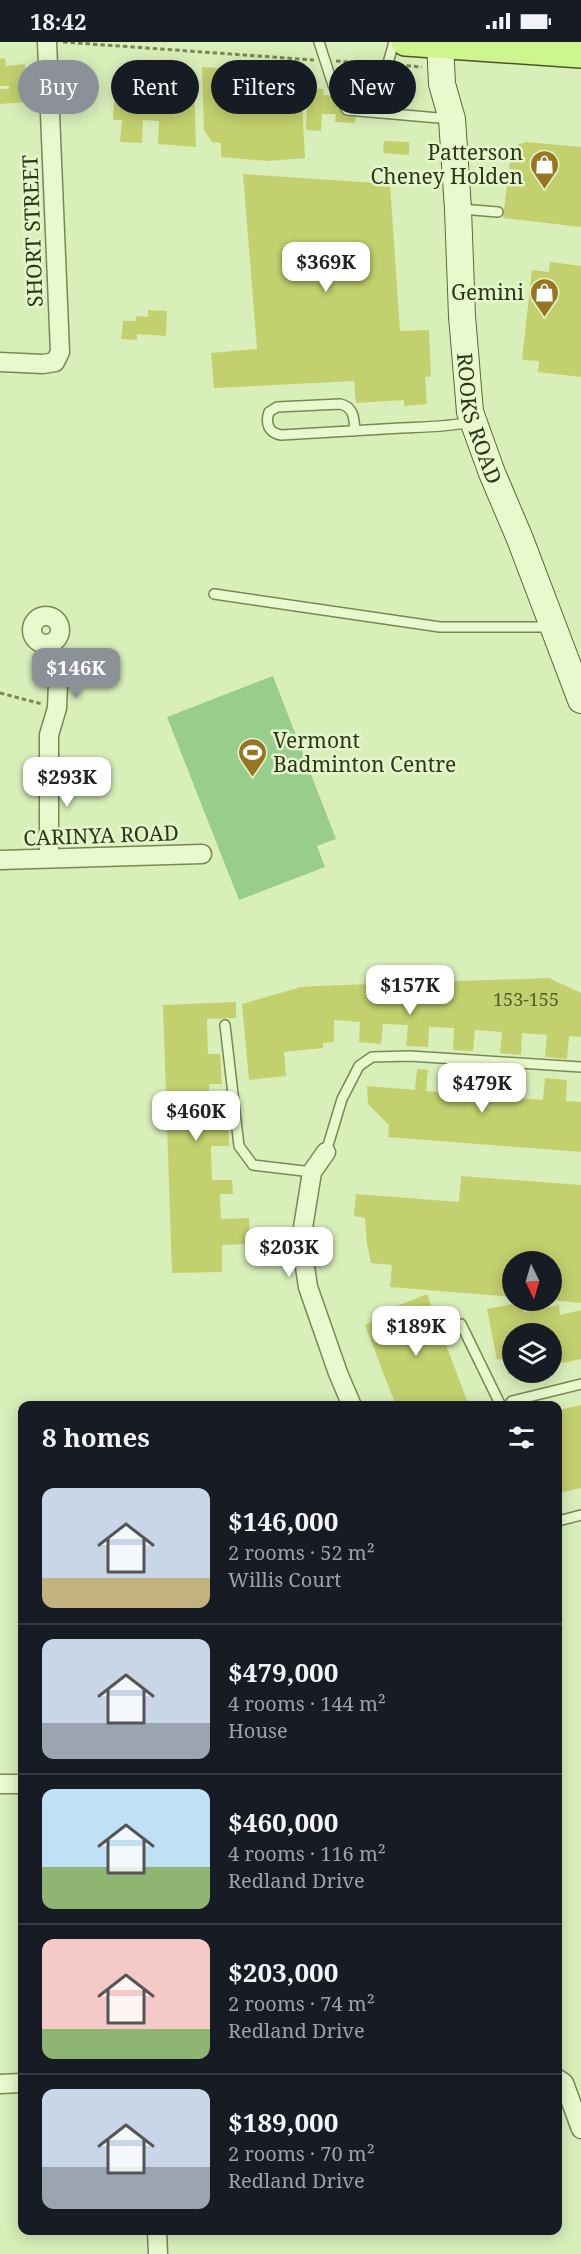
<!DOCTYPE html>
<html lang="en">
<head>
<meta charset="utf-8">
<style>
  :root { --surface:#171b24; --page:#242831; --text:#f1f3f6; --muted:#9ea1a6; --line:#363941; --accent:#8c9099 }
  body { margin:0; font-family:"Noto Serif",serif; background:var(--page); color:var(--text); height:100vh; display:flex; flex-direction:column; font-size:22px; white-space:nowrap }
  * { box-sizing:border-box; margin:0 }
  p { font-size:20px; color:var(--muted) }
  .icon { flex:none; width:33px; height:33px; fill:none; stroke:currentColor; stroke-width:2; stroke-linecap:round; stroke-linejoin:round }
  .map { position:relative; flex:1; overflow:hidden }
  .details { position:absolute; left:18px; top:1359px; width:544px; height:834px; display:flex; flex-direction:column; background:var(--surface); border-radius:12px; box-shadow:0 3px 15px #0003 }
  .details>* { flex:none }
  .top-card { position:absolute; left:18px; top:18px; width:546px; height:54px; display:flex; gap:12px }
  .needle { width:39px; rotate:175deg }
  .controls { position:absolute; left:502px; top:1209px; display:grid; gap:12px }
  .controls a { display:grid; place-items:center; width:60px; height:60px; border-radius:50%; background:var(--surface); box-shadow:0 3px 15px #0003; font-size:30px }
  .price { position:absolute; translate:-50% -51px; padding:0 14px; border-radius:12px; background:#fff; color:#222; font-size:20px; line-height:39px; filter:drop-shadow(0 2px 3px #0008) }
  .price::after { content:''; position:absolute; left:50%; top:36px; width:18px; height:14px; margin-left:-9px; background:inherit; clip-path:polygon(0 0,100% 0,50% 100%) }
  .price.current { background:var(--accent); color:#fff }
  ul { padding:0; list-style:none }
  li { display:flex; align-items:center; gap:18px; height:150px; padding:0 24px }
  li+li { border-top:2px solid var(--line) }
  li span { display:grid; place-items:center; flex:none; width:168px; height:120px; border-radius:12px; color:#555 }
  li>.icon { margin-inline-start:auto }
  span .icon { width:72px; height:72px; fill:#fffc; stroke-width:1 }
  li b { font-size:26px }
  h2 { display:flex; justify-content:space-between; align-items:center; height:72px; padding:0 24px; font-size:26px }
  .tag { padding:0 21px; border-radius:27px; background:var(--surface); box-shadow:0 3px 15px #0003; font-size:21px; line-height:54px }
  .tag.current { background:var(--accent); color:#fff }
  .status { display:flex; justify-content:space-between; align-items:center; height:42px; padding:0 30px; background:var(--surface); direction:ltr }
  .status svg { height:16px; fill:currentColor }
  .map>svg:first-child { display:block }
  .green { fill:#99cd8e }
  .building { fill:#c3d06e }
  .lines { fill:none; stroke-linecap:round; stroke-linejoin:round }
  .lane-casing { stroke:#7a8754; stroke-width:12 }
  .street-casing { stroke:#7a8754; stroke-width:21 }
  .secondary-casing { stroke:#5e6838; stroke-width:28 }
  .primary-casing { stroke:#4c5429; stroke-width:30 }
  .path { stroke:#7a8754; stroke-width:3; stroke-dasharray:4.5 3; stroke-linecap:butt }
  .lane { stroke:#e8facd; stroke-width:9 }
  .street { stroke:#e8facd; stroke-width:18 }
  .secondary { stroke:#e8facd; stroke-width:26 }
  .primary { stroke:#cdf68e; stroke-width:27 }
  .labels { text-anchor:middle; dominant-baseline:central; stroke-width:5; stroke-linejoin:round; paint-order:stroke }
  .number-label { font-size:18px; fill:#555c2f }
  .poi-label { font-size:21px; fill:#30351a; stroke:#e4f7ca; text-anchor:end }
  .street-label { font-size:21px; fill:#30351a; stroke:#e4f7ca }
</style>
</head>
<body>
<div class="status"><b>18:42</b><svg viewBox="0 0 49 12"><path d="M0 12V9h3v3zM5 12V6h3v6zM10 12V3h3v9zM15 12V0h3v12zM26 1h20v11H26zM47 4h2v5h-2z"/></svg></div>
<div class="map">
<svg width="581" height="2212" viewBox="0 0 581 2212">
  <rect width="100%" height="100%" fill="#d9efba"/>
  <path class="green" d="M273 634 336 797 317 804 325 825 239 858 167 675Z"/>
  <path class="building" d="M5 16 6 24 25 22V60L0 62V47H9V44H0V17Z
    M202 25 265 29V33L301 43 305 116 269 119 221 115V101L212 100 204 88Z
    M339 29 359 31 355 81 335 80 336 72H322L321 89 306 88 307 64H303L304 46 324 47 323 53 337 54Z
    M128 36 149 37V51L161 52 162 38 194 42 196 105 158 102 159 79 143 78 142 101 120 100 122 78H113L115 48H128Z
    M384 99 409 100V113L383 111Z
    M527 100 581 105V185L503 176 510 118 519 102Z
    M243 132 390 142 400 289 429 288 431 334 425 335 427 362 404 364V358L356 361 354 339 214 346 211 311 257 307Z
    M550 220 581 224V335L538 330 539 319 522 318 532 228 549 230Z
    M148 268 167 269 166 294 137 292V298L121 297 123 279H136V274L148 275Z
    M549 936 581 951V995L569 994 567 1017 545 1015 547 993 522 991 521 1013 500 1011 502 990 475 988 473 1009 453 1008 454 986 429 985 428 1005 406 1004 408 983 383 982 381 1002 359 1000 360 980 334 978V1000L323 1001V1006L284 1010 286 1034 249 1038 242 962 301 945 316 944Z
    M236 960V976L207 977 208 1012H220L222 1042H209L210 1076 228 1075 229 1104H211L212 1138H232L233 1152H220L221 1177 249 1176 250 1202 222 1203V1230L172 1231 163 963Z
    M417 1027 428 1028 426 1049 451 1051 453 1029 474 1031 472 1052 498 1054 500 1032 521 1034 519 1056 543 1058 545 1036 567 1038 566 1059 581 1060V1110L388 1095 389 1083 368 1062 367 1044 415 1048Z
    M461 1134 581 1143V1261L552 1258V1220H513V1255L390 1245 392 1223 371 1221 367 1202 365 1176 354 1174 356 1152 459 1160Z
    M427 1252 469 1364H396L365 1283 390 1274 387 1268Z
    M522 1260 524 1270 559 1263 560 1273 581 1268V1317L552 1323V1292H513V1331L508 1332 504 1316 497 1318 487 1267Z
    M581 1363V1446L558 1451V1368Z"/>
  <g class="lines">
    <defs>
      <path id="lane" d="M319 0 333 43 347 68 450 77
        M374 70 394 0
        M461 167 498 170
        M355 389C354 376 354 365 340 362L277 365 269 370C265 382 269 391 281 393 321 391 361 388 401 386 424 385 448 385 470 380
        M214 552 440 585H550
        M225 983 239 1104 253 1123 312 1130
        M326 1110 342 1057 359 1024 372 1015 410 1014 581 1025
        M461 1282 501 1364
        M508 1364 512 1359 581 1342
        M558 1479 581 1473"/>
      <path id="street" d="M0 320 43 322 55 320 60 310 47 0
        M32 588a14 14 0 1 1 28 0a14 14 0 1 1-28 0Z
        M49 816V693L57 666 58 642 51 601
        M0 818 202 812
        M326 1110 312 1130 301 1198 308 1245 338 1331 352 1364
        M0 1742H22
        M558 2037 564 2041 581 2087
        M0 2042 22 2041
        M157 2188 158 2212"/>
      <g id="secondary">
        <path id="s1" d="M440 0 442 42 452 77 458 167 462 274 470 370 492 431 520 497 581 658"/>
      </g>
      <path id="primary" d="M405 0 581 12"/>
    </defs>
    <use href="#lane" class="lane-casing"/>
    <use href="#street" class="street-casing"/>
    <use href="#secondary" class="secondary-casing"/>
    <use href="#primary" class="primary-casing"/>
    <path class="path" d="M63 0 314 18
      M336 19 377 22
      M399 23 422 25
      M0 651 42 662"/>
    <use href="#lane" class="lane"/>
    <use href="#street" class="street"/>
    <use href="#secondary" class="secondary"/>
    <use href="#primary" class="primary"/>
  </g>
  <defs>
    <symbol id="shop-pin" viewBox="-11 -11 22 30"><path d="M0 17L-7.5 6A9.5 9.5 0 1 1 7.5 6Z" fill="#987522" stroke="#e4f7ca"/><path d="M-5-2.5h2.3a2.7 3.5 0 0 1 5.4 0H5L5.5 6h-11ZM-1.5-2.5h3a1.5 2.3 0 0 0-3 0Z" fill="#fff"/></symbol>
    <symbol id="stadium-pin" viewBox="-11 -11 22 30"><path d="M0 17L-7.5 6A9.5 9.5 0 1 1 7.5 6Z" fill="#987522" stroke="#e4f7ca"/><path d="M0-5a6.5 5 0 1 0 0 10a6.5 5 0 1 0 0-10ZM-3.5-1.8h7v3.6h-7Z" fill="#fff"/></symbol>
  </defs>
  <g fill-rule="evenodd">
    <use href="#shop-pin" x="528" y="106" width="33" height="45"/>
    <use href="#shop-pin" x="528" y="234" width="33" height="45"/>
    <use href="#stadium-pin" x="236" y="694" width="33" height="45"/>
  </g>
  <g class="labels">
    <g class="number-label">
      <text x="526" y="957">153-155</text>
    </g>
    <g class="poi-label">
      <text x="523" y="110">Patterson<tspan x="523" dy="24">Cheney Holden</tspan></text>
      <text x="524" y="250">Gemini</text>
      <text x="273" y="698" text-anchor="start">Vermont<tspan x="273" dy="24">Badminton Centre</tspan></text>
    </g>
    <g class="street-label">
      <text transform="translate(32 189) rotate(-92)">SHORT STREET</text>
      <text stroke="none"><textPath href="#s1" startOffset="380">ROOKS ROAD</textPath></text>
      <text transform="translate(101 793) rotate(-2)">CARINYA ROAD</text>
    </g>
  </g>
</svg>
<div class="controls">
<a><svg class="needle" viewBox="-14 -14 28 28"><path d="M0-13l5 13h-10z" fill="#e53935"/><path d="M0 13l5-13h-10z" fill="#9ea1a6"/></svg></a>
<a><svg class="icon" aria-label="layers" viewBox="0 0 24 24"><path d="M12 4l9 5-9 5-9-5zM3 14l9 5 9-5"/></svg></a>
</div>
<b class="price" style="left:326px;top:251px">$369K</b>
<b class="price current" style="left:76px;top:657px">$146K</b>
<b class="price" style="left:67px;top:766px">$293K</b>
<b class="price" style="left:410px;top:974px">$157K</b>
<b class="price" style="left:482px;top:1072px">$479K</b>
<b class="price" style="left:196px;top:1100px">$460K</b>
<b class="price" style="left:289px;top:1236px">$203K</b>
<b class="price" style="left:416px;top:1315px">$189K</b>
<div class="top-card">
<a class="tag current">Buy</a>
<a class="tag">Rent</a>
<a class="tag">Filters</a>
<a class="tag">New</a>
</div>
<section class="details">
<h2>8 homes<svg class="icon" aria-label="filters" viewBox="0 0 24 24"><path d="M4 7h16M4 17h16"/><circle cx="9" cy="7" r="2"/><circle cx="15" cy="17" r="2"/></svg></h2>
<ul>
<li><span style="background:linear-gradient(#c9d6e8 75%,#c2b280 0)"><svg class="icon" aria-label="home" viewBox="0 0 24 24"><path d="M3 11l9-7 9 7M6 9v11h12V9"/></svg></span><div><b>$146,000</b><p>2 rooms · 52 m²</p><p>Willis Court</p></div></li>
<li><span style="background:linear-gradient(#c9d6e8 70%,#9aa5b1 0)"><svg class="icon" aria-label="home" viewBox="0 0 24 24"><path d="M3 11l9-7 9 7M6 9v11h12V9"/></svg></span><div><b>$479,000</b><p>4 rooms · 144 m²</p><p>House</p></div></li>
<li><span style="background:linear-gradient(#bfe0f5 65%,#8fb573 0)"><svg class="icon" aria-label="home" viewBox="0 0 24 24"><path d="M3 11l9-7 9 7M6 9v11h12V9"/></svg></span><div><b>$460,000</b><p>4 rooms · 116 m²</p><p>Redland Drive</p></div></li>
<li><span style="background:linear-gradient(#f6c9c9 75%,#8fb573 0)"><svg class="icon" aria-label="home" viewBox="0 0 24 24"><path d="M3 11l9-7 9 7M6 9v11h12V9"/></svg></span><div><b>$203,000</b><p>2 rooms · 74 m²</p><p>Redland Drive</p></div></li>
<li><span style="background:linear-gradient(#c9d6e8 65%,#9aa5b1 0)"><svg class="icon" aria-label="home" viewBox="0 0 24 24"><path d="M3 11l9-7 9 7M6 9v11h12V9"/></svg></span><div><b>$189,000</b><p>2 rooms · 70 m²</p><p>Redland Drive</p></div></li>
</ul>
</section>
</div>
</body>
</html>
